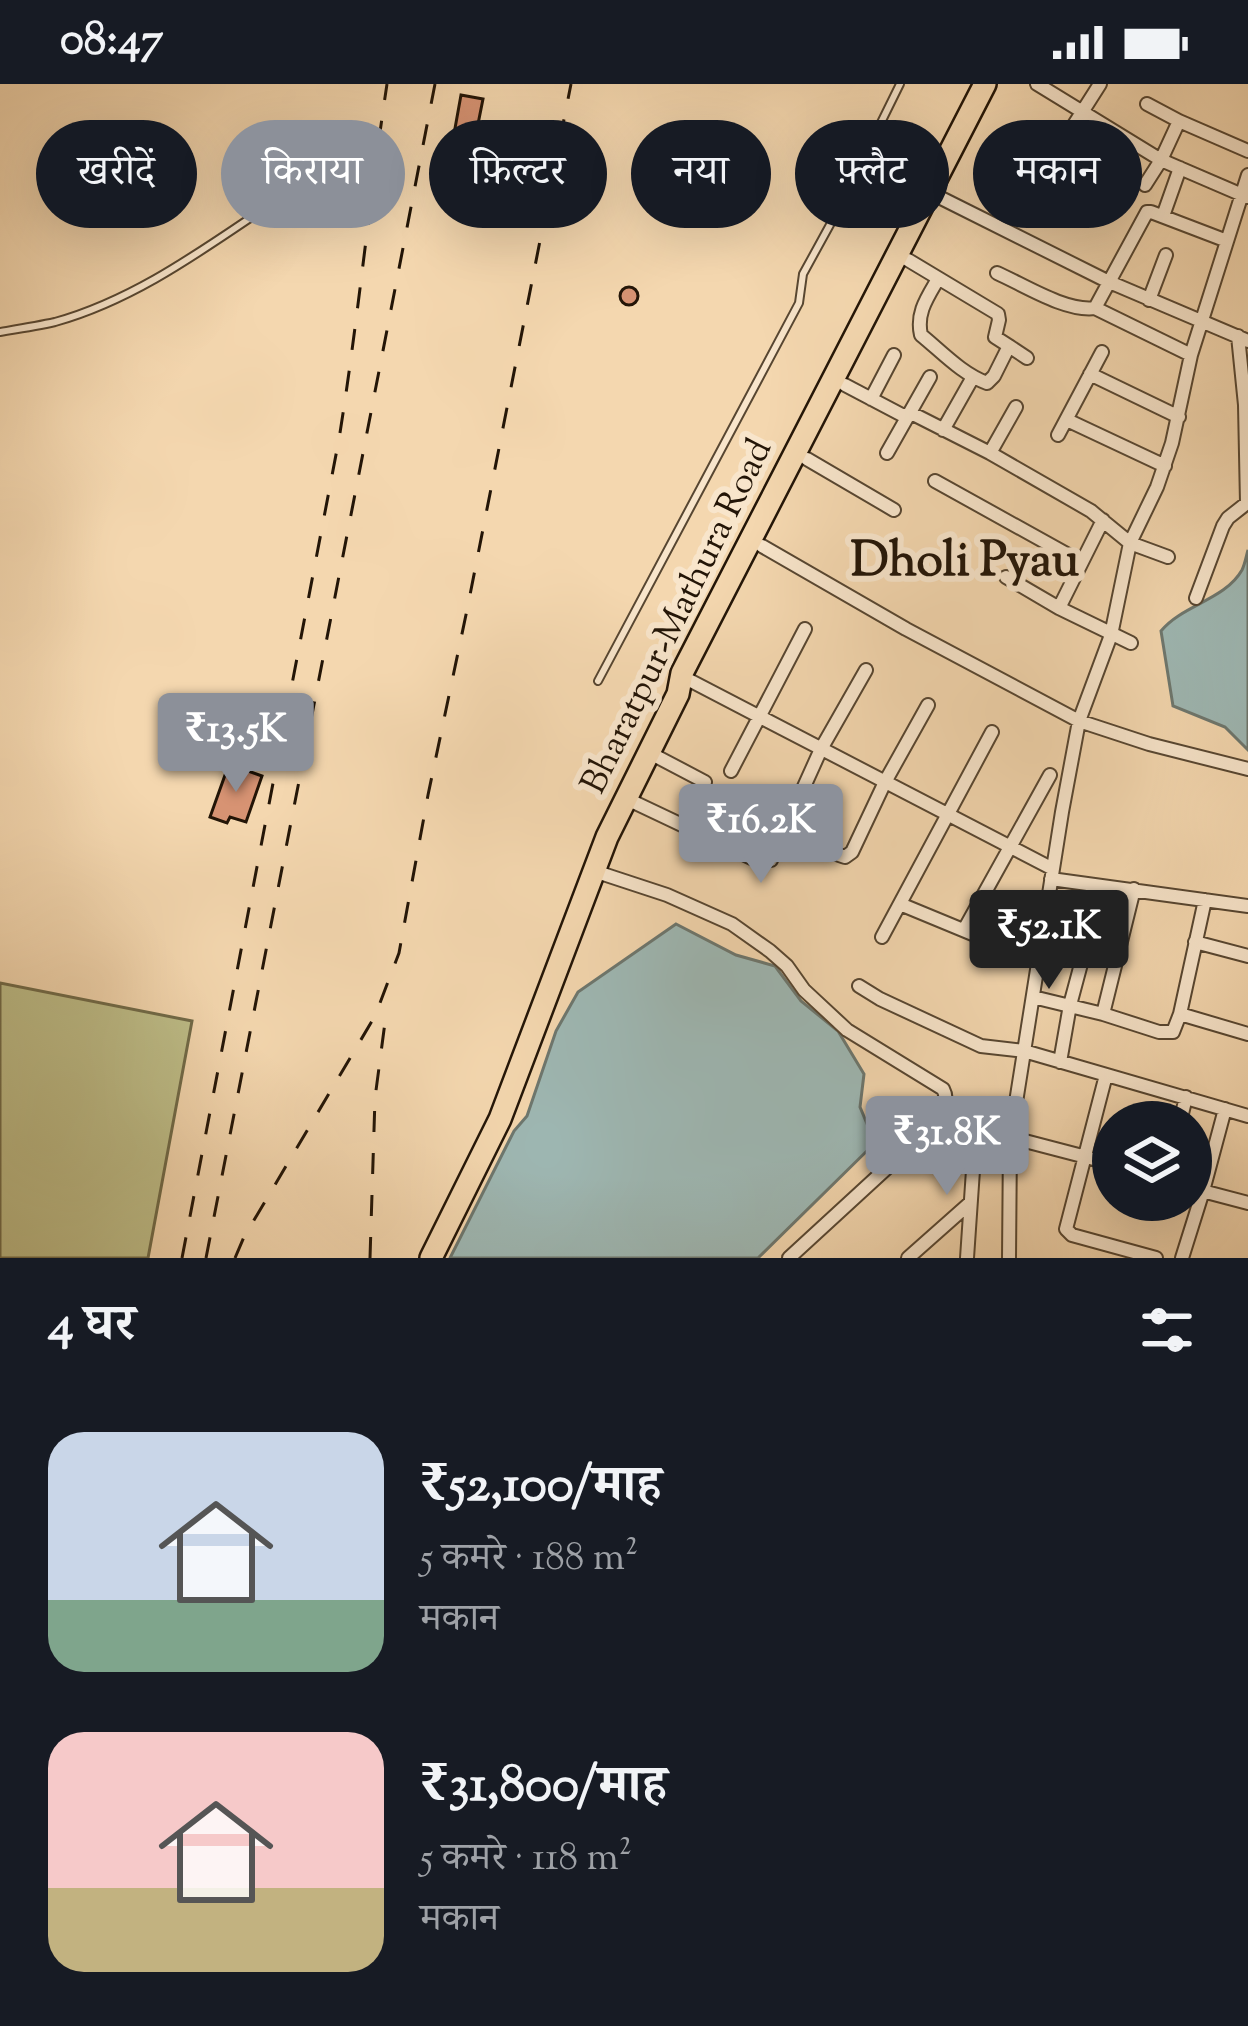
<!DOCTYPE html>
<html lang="hi">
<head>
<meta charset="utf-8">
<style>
  :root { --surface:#171b24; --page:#20242c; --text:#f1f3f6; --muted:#9ea1a6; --accent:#8c9099 }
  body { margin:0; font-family:"Sorts Mill Goudy","Noto Serif Devanagari",serif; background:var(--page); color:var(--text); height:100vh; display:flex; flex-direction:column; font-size:45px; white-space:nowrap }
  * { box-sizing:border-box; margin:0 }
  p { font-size:39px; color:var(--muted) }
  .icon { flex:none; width:66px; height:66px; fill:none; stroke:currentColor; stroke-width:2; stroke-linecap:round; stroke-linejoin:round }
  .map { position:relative; height:1174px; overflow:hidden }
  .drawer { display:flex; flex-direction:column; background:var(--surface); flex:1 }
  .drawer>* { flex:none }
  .guide { position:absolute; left:36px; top:36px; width:1176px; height:108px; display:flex; gap:24px }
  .fabs { position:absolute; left:1092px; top:1017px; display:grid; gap:24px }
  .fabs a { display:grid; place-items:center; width:120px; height:120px; border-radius:50%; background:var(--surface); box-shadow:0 12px 48px #0002; font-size:60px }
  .price { position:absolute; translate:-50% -102px; padding:0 27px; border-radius:12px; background:var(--accent); color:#fff; font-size:39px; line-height:78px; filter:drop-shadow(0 3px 6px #0008) }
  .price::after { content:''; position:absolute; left:50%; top:72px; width:36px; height:27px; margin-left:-18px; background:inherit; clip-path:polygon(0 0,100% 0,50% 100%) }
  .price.on { background:#222; color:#fff }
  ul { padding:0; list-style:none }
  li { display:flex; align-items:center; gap:36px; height:300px; padding:0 48px }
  li span { display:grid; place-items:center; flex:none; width:336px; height:240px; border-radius:36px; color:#555 }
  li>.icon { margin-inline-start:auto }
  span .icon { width:144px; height:144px; fill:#fffc; stroke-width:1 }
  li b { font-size:51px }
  h2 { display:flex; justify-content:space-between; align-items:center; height:144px; padding:0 48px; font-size:51px }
  .pill { padding:0 42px; border-radius:54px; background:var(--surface); box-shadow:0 12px 48px #0002; font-size:42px; line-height:108px }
  .pill.on { background:var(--accent); color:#fff }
  .status { display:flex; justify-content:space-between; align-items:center; height:84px; padding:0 60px; background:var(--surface); direction:ltr }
  .status svg { height:33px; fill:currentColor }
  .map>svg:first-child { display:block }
  .green { fill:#bebe89; stroke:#706a48; stroke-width:3 }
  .water { fill:#9eb8b4; stroke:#6d776f; stroke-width:3 }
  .building { fill:#d79373; stroke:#231507; stroke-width:3 }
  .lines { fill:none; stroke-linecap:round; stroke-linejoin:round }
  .lane-casing { stroke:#574631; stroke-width:10 }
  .street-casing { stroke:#574631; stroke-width:16 }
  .highway-casing { stroke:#231507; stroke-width:26 }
  .path { stroke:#231507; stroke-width:3; stroke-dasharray:3 6; stroke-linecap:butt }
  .lane { stroke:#f8e5cb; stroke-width:6 }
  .street { stroke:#f8e5cb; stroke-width:12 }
  .highway { stroke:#f4d7af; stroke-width:21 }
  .rail { stroke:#231507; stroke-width:3; stroke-dasharray:21 21; stroke-linecap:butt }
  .labels { text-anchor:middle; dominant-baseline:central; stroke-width:12; stroke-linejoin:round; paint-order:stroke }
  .street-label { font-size:36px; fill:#231507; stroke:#f8e5cb }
  .district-label { font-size:48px; font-weight:bold; fill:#231507; stroke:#f8e5cb }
</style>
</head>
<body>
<div class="status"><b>08:47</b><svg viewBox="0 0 49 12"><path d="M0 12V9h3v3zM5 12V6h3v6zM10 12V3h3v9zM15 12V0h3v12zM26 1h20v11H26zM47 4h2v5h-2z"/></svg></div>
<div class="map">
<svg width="1248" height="1174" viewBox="0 0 1248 1174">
  <rect width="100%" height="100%" fill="#f4d7af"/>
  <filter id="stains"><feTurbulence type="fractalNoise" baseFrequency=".00167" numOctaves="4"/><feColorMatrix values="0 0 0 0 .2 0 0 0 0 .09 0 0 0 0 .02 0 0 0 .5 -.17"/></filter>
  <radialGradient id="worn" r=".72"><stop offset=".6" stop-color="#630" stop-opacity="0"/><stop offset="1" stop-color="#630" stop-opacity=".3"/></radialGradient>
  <path class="green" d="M0 899 192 937 148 1174H0Z"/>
  <path class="water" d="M1248 466V666L1225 643 1173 622 1161 547C1182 521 1225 516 1242 486 1245 480 1246 473 1248 466Z
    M676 840 736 871 775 882 801 917 838 947 864 990 860 1023 875 1059 758 1174H450L514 1047 527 1032 556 947 578 908Z"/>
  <path class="building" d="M461 11 483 15 473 65 452 61Z
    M620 212a9 9 0 1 1 18 0a9 9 0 1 1-18 0Z
    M229 680 262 692 246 738 230 733 227 739 210 733Z"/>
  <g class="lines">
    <defs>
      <path id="lane" d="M0 248C18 245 37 242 55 238 134 216 201 167 268 122
        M598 597 799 219 803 190 837 128 900 0"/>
      <path id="street" d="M1037 0 1161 76 1247 113
        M1147 20 1179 37 1248 67
        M1145 101 1161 76 1179 37
        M1035 102 1100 0
        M939 113 1107 197 1248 257
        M1163 132 1180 84
        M908 176 998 230 999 236 995 253 1009 262
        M997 189C1024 201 1066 228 1095 224L1147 128H1151L1227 157
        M938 195C927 214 916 229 921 251 942 268 962 290 987 299L994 292 1009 262 1027 274
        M1149 216 1166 171
        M1095 224 1191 271
        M1090 290 1179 333
        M845 301 902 331H915L990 369 1091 427 1130 459 1168 473
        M871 315 894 271
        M1067 336 1165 382
        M943 346 973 293
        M1058 351 1102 268
        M887 369 930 293
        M990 369 1016 323
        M807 375 894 426
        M935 397 1081 478
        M762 462 906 545 1079 637 1149 660 1248 685
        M1006 493 1059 524 1131 559
        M1196 514 1223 442 1228 434 1247 419 1245 321 1238 252
        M1059 524 1103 436
        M691 597 1053 785
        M648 668 705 698
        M731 687 805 545
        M625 714 760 778 771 776 821 665 866 586
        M787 743 839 771 845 773 852 768 885 698 928 621
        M594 787 667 811 732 840 770 867 787 882 804 906 847 946 943 1005C954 1026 925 1030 922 1055
        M1051 795 1248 822
        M900 820 1038 877
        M964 846 1050 691
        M882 853 992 648
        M1195 858 1248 872
        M859 902 880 915 981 962 1024 967 1248 1032
        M1033 913 1103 930 1159 948H1173L1180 930 1205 816
        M1103 930 1134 805
        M1180 930 1248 950
        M1060 978 1070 921 1089 850
        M1106 991 1066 1145 1072 1151 1156 1174
        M1180 1038 1186 1013
        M1191 1104 1248 1119
        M789 1174 913 1060 922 1055 1021 1056 1113 1080
        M908 1174 970 1119
        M967 1174 975 1057
        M1009 1174 1010 1056 1062 728 1079 637 1111 551 1130 459 1157 403 1172 359 1191 271 1248 91
        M1182 1174 1203 1107 1225 1025"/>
      <path id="highway" d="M431 1174 500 1035 607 753 678 610 682 589 985 0"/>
    </defs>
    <use href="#lane" class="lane-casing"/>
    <use href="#street" class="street-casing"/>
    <use href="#highway" class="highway-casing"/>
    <path class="path" d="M377 105 395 101"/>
    <use href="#lane" class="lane"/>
    <use href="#street" class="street"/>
    <use href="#highway" class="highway"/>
    <path class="rail" d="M182 1174 339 355C358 237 369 118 387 0
      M206 1174 435 0
      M235 1174 244 1153 375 932 399 869 428 711 467 526 571 0
      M370 1174 375 1014 387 923"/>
  </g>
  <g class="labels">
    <g class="street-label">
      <text transform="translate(678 533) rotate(-64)">Bharatpur-Mathura Road</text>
    </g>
    <g class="district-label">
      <text x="965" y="479">Dholi Pyau</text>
    </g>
  </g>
  <rect width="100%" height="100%" filter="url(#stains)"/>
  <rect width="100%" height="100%" fill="url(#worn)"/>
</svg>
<div class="fabs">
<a><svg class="icon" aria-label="layers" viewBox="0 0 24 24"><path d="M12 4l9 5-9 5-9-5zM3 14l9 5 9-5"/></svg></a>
</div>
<b class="price" style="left:236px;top:711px">₹13.5K</b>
<b class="price" style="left:761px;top:802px">₹16.2K</b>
<b class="price on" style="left:1049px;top:908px">₹52.1K</b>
<b class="price" style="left:947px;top:1114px">₹31.8K</b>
<div class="guide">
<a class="pill">खरीदें</a>
<a class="pill on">किराया</a>
<a class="pill">फ़िल्टर</a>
<a class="pill">नया</a>
<a class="pill">फ़्लैट</a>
<a class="pill">मकान</a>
</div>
</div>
<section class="drawer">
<h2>4 घर<svg class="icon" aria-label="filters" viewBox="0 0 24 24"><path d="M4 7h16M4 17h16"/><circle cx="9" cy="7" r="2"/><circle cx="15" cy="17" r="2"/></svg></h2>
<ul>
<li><span style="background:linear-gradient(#c9d6e8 70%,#7fa58c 0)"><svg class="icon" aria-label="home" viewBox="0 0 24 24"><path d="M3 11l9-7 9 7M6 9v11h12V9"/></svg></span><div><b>₹52,100/माह</b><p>5 कमरे · 188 m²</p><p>मकान</p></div></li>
<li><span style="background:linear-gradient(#f6c9c9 65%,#c2b280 0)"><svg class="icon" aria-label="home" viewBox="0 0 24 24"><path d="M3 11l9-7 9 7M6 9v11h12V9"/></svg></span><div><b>₹31,800/माह</b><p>5 कमरे · 118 m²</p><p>मकान</p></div></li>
</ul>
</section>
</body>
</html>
